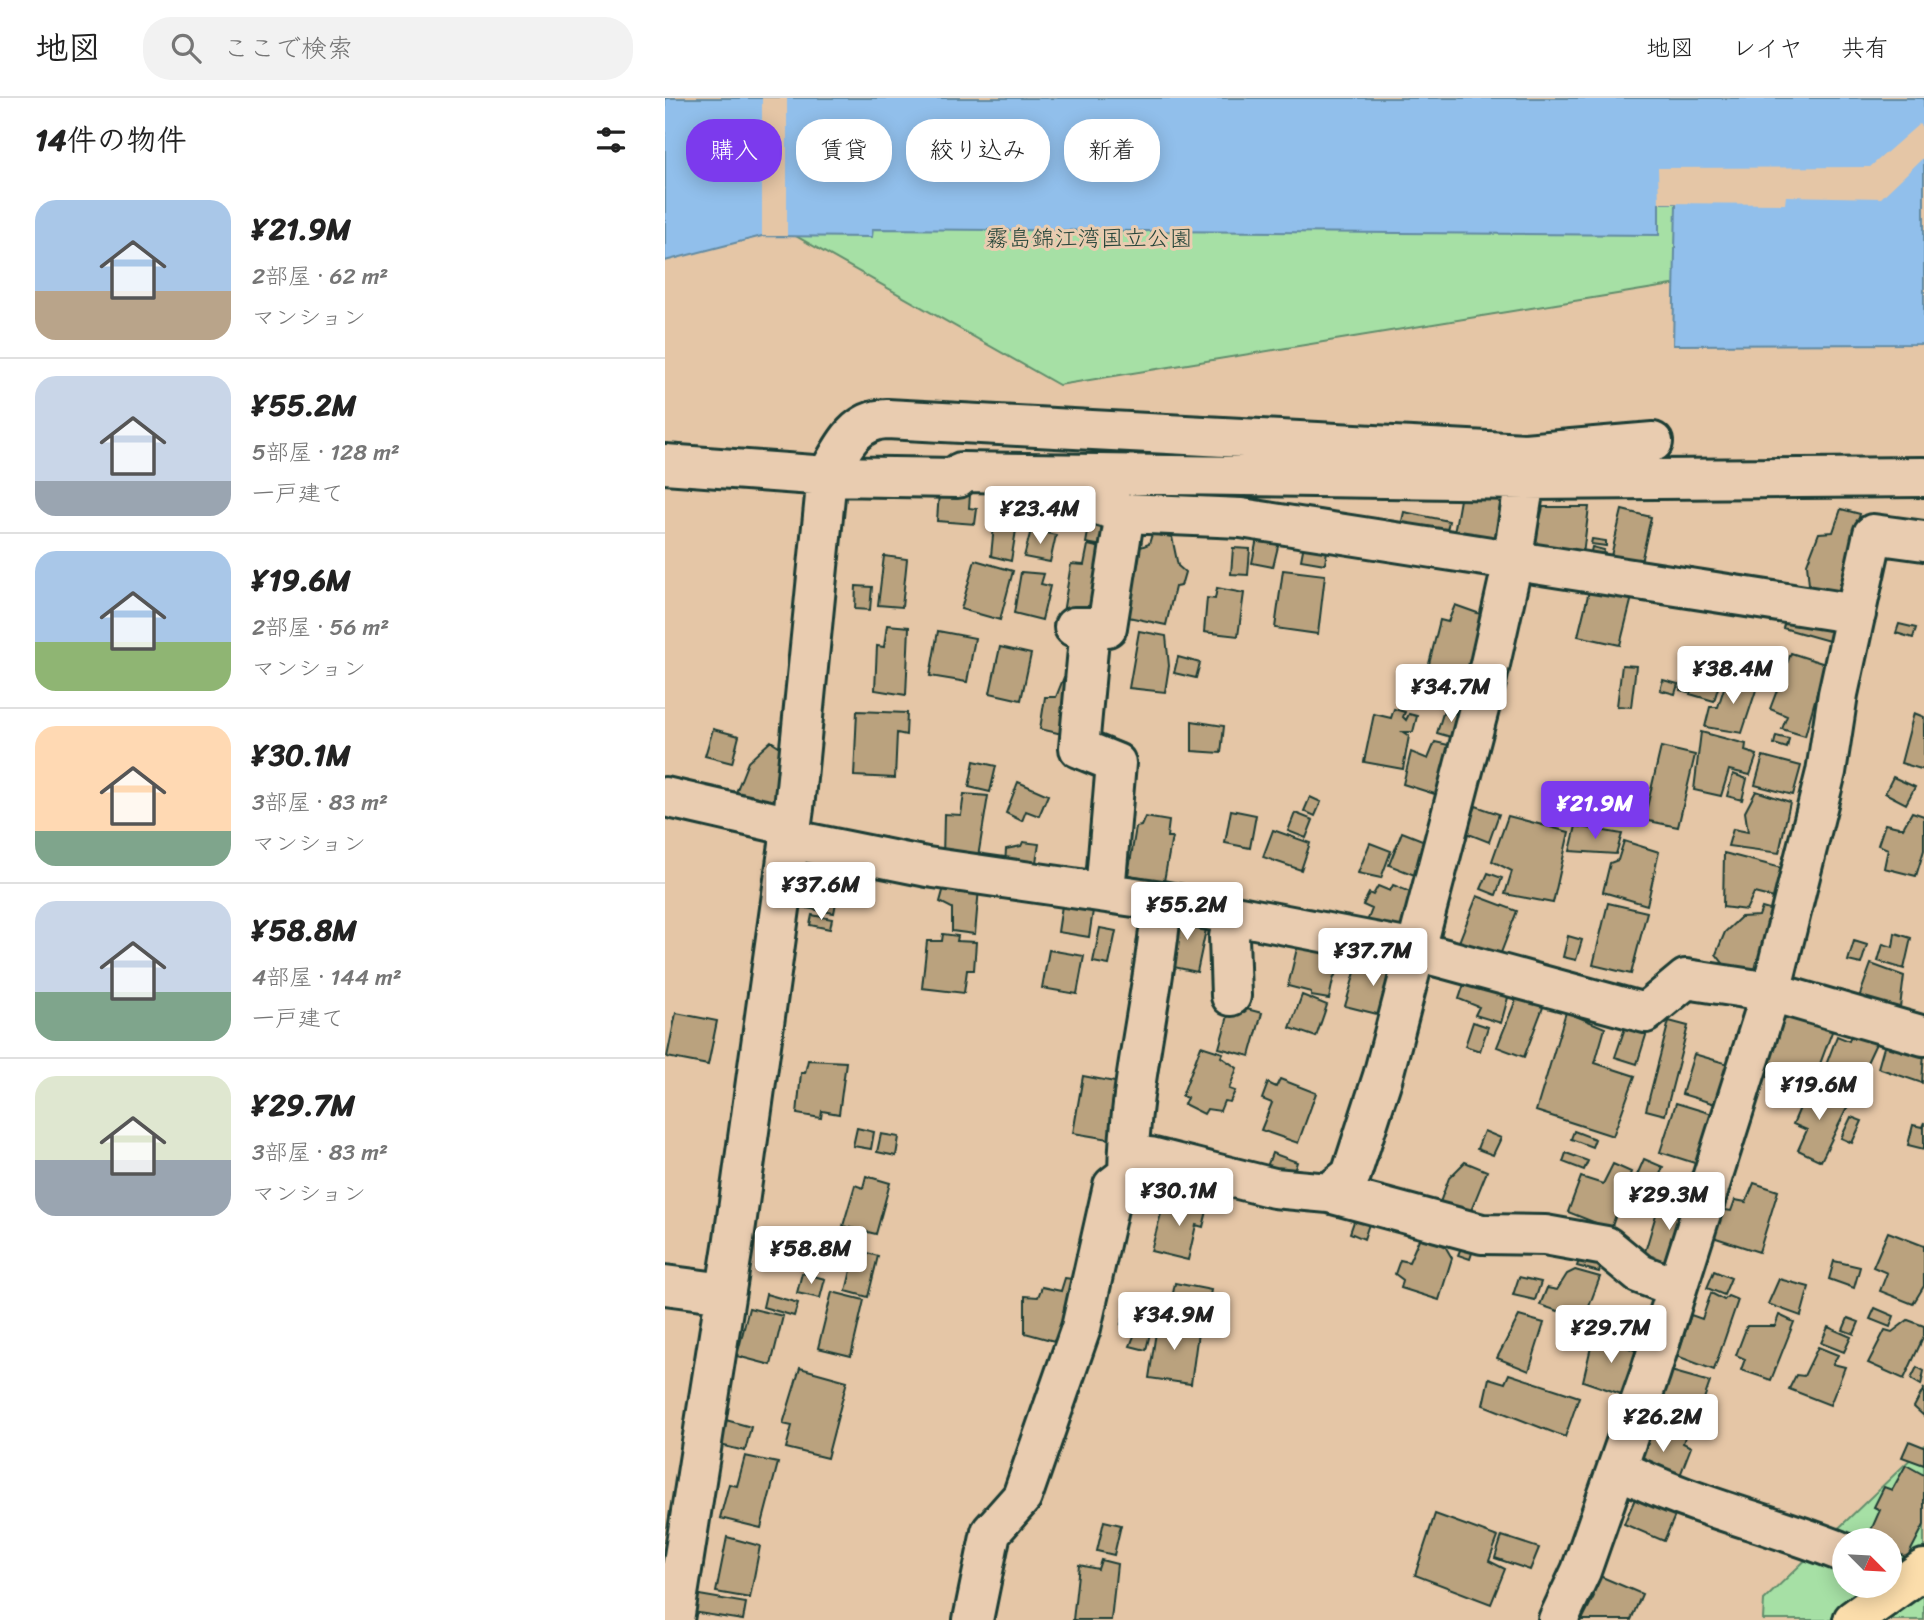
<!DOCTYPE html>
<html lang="ja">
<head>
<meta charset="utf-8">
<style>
  :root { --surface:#fff; --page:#f2f2f2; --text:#222; --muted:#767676; --line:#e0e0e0; --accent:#7c3aed }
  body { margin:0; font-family:Sriracha,"Klee One",sans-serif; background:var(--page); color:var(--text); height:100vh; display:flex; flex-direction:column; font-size:26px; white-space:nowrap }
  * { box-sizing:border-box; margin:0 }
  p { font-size:23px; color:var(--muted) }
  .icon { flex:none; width:38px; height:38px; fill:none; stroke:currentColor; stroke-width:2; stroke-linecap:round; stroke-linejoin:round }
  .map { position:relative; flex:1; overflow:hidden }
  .sheet { display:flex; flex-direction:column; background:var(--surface); width:665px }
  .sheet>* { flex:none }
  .guide { position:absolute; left:21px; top:21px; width:665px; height:63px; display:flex; gap:14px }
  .needle { width:46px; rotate:114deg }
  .buttons { position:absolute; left:1167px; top:1430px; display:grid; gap:14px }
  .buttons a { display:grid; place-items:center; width:70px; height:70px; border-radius:50%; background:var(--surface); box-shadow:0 4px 18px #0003; font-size:35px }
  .price { position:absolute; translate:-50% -60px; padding:0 16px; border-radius:7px; background:#fff; color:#222; font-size:23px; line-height:46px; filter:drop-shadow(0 2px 4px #0008) }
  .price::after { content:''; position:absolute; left:50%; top:42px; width:21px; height:16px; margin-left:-10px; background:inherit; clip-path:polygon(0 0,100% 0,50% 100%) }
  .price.selected { background:var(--accent); color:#fff }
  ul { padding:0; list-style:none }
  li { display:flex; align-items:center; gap:21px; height:175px; padding:0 35px }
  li+li { border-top:2px solid var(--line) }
  li span { display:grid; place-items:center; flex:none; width:196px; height:140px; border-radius:21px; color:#555 }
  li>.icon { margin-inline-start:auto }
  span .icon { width:84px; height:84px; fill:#fffc; stroke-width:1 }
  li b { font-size:30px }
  h2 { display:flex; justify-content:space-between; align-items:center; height:84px; padding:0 35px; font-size:30px }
  .tag { padding:0 24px; border-radius:28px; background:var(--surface); box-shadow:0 4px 18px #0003; font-size:24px; line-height:63px }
  .tag.selected { background:var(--accent); color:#fff }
  header { display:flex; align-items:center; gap:42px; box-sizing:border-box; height:98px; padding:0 35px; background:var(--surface); border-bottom:2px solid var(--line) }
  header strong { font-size:33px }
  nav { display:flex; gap:38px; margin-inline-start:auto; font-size:24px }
  .search { width:490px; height:63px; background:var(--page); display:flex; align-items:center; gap:18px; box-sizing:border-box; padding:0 24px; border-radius:28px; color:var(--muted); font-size:26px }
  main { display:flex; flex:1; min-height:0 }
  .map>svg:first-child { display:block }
  .green { fill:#a6e0a5; stroke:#628e6c; stroke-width:2; fill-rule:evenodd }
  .water { fill:#91bfeb; stroke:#638ba2; stroke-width:2 }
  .pier { fill:#e5c6a6 }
  .building { fill:#baa27e; stroke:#1f3d34; stroke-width:2 }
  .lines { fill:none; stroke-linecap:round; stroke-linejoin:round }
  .minor-casing { stroke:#1f3d34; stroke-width:44 }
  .highway-casing { stroke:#1f3d34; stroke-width:44 }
  .minor { stroke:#e9ccb0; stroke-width:38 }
  .highway { stroke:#fbddab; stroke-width:38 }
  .labels { text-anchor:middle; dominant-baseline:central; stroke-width:6; stroke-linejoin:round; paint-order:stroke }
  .park-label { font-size:23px; fill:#26453a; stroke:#e9ccb0 }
</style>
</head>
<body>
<header>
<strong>地図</strong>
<div class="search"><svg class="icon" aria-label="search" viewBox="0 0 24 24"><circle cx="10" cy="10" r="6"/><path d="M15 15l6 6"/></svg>ここで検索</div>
<nav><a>地図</a><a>レイヤ</a><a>共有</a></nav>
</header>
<main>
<section class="sheet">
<h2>14件の物件<svg class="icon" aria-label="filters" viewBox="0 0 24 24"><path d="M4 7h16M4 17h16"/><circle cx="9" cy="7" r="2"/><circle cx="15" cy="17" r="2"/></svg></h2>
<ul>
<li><span style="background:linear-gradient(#a9c7e8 65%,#b9a48a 0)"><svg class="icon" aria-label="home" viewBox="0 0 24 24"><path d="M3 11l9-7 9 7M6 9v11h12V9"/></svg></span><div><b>¥21.9M</b><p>2部屋 · 62 m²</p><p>マンション</p></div></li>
<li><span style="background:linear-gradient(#c9d6e8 75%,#9aa5b1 0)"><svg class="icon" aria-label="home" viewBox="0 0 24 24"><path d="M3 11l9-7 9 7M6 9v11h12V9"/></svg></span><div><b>¥55.2M</b><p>5部屋 · 128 m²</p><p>一戸建て</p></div></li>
<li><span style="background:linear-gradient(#a9c7e8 65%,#8fb573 0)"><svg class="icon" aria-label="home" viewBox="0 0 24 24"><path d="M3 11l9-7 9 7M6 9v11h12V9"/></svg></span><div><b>¥19.6M</b><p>2部屋 · 56 m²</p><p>マンション</p></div></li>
<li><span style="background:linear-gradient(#ffd9b3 75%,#7fa58c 0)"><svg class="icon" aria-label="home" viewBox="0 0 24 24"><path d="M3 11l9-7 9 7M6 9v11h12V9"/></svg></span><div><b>¥30.1M</b><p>3部屋 · 83 m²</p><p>マンション</p></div></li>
<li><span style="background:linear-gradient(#c9d6e8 65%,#7fa58c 0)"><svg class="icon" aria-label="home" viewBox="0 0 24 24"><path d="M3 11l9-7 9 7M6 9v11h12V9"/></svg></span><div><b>¥58.8M</b><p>4部屋 · 144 m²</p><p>一戸建て</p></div></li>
<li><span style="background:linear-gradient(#dfe7d0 60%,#9aa5b1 0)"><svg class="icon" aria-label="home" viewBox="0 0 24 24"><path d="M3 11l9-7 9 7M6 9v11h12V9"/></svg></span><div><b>¥29.7M</b><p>3部屋 · 83 m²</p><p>マンション</p></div></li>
</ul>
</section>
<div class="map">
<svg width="1259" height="1522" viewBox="0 0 1259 1522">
  <rect width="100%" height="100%" fill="#e5c6a6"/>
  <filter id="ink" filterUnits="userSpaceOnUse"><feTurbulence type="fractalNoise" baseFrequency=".0143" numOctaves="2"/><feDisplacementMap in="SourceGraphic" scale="14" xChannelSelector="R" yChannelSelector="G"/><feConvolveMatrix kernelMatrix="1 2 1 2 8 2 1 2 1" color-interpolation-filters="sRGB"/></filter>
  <g filter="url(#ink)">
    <path class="green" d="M0 0H1259L1093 173 394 287 0 64Z
      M1259 1348V1522H1098L1099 1502ZM1180 1442H1225V1488H1180Z"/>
    <path class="water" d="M0 0H1259V246L1008 247 1011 105H994V137L208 131 207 139 97 138 0 163Z"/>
    <path class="pier" d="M97 0H122V138H97Z
      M1254 26 1259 31V59L1216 100 1121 98 1120 106 994 105 993 70 1205 69Z"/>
    <path class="building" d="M797 390 845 399 835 456 787 447Z
      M274 394 305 397 304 410 312 411 310 426 272 423Z
      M878 409H924L917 464 867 456Z
      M1176 411 1195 416 1170 505 1145 497 1142 466 1154 435 1168 434Z
      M427 412 455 417 449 450 421 445Z
      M957 412 986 419 975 469 945 462Z
      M739 414 784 423 779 447 734 437Z
      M330 418 353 420 346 463 326 458Z
      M594 431 616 436 608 469 587 465Z
      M366 432 391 437 385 464 359 459Z
      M487 436 507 439 513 468 520 474 516 488 510 489 501 527 454 517 473 450 484 446Z
      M641 436 664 440 660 466 636 462Z
      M927 441 941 443V448L926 446Z
      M423 447 450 453 436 527 397 521 406 466 419 467Z
      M927 449 939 452 936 465 924 462Z
      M568 450 585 451 583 477 566 476Z
      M219 458 242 461 237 509 213 507Z
      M310 462 348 473 335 522 296 511Z
      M618 472 660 477 653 536 610 530Z
      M356 474 379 476 376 486 385 488 377 522 349 515Z
      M191 488 207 489 205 512 190 511Z
      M925 489 967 499 955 547 913 538Z
      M552 490 579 495 573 538 539 534 542 500 550 501Z
      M790 507 818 517 800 592 760 582 775 522 783 524Z
      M1124 510 1170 522 1164 543 1118 530Z
      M1234 526 1251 530 1248 540 1231 535Z
      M222 527 244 529 241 597 210 592 212 548 219 549Z
      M273 533 310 540 302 584 265 578Z
      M474 533 501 538 504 568 500 594 464 590Z
      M335 549 366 556 356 602 325 595Z
      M1126 555 1160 566 1140 638 1117 631 1122 618 1105 611Z
      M513 559 535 565 531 580 509 575Z
      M1035 563 1059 570 1049 603 1025 596Z
      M957 567 971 568 966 609 952 608Z
      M1074 577 1093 586 1077 635 1040 629 1045 609H1053L1060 587Z
      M399 579 416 583 406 638 375 631 380 599H391Z
      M998 582 1013 586 1010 596 995 592Z
      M1017 583 1025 584 1023 594 1015 592Z
      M729 611 740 614 738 619 741 622 744 616 752 618 748 634H738L744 638 738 671 699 664 709 616 726 620Z
      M779 612 800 618 793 641 772 635Z
      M192 613 242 615 241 637 232 635 230 680 189 678Z
      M1249 615 1259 619V672L1236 665Z
      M527 623 559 628 556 655 527 653Z
      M48 631 74 638 67 665 40 658Z
      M1036 634 1081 646 1080 653 1092 657 1085 677 1064 672 1056 698 1029 692Z
      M1111 638 1124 641 1122 650 1109 646Z
      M106 643 120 652 122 673 107 710 68 702 83 664Z
      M770 644 788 648 776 698 738 686 746 654 763 661Z
      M996 649 1030 657 1013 729 979 722Z
      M1098 658 1136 668 1128 697 1090 687Z
      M309 663 331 668 325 694 304 689Z
      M1068 676 1082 681 1077 702 1062 698Z
      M1228 679 1250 689 1241 706 1220 695Z
      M353 684 383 697 374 718 361 713 357 723 341 715Z
      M1091 693 1125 704 1114 755 1063 748 1068 731 1083 734 1080 714Z
      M299 696 323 698 312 765 278 760 279 716 296 717Z
      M645 699 656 704 650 718 639 713Z
      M811 708 834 716 824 744 801 735Z
      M566 712 591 717 585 750 560 745Z
      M1247 714 1259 718V752L1251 778 1219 770 1223 751 1213 747 1220 726 1238 730Z
      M630 715 648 722 641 740 623 733Z
      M843 718 904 734 888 805 840 796 847 773 827 763Z
      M480 719 504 723 502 739H507L499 783 463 777 471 729 476 728Z
      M911 728 957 736 951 756 905 753Z
      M608 732 645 745 636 772 598 759Z
      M737 734 770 747 757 780 724 767Z
      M959 743 994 754 982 807 938 794 945 765 953 762Z
      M358 744 374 746 370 770 340 767 341 751 356 748Z
      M705 745 726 753 716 780 693 775Z
      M141 751 180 758 169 815 130 808Z
      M1059 755 1120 771 1113 801 1089 795 1081 812 1058 809Z
      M823 775 837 780 831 797 816 791Z
      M195 781 203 782 200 802 193 801Z
      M281 782 314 790 310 836 287 833V810L275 804Z
      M728 787 750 796 735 835 701 826 707 811 698 807 704 795 708 797 713 788 725 793Z
      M812 798 852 813 834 860 794 844Z
      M398 801 429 806 424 839 393 834Z
      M943 805 982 814 966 876 928 867Z
      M1097 810 1111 814 1093 884 1068 878 1051 856 1060 834 1076 819 1094 818Z
      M511 815 543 822 532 874 500 867Z
      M147 817 167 821 165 831 145 827Z
      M435 830 451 833 444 867 428 864Z
      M1230 835 1246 840 1239 871 1213 863 1218 846 1228 849Z
      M278 836 293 838 292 843 311 844 309 872H302L299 895 257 890 262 843H277Z
      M903 838 917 842 911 862 898 859Z
      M1189 843 1202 847 1196 866 1183 863Z
      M633 846 680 853 668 882 664 901 646 898V894L623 888Z
      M384 852 419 858 412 896 377 890Z
      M706 860 733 868 720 918 680 908 691 871 700 873Z
      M1206 866 1239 878 1234 917 1191 908Z
      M802 877 844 896 836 925 810 917 814 909 794 901Z
      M854 894 880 904 859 959 832 949Z
      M637 897 662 907 651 939 625 930Z
      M566 907 597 915 585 958 554 950Z
      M1111 912 1168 931 1149 982 1126 973 1119 985 1087 973Z
      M901 914 940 930 930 965 970 978 948 1038 871 1013Z
      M11 915 52 923 43 967 2 959Z
      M1004 923 1023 928 1000 1017 981 1012Z
      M808 924 823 929 815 953 800 948Z
      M961 927 982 934 972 966 950 959Z
      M1188 930 1214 939 1185 1001 1153 988 1172 938 1184 943Z
      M1221 942 1259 955 1257 985 1213 970Z
      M536 948 558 955 556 959 572 970 564 991 570 993 565 1004 559 1003 555 1013 542 1011 539 1016 519 1006 522 1000 517 998Z
      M1029 956 1063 966 1050 1006 1017 996Z
      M143 962 181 964 174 1016 157 1013 156 1020 132 1016 136 975H140Z
      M418 978 455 985 444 1041 408 1035Z
      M615 981 651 995 633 1045 596 1032 607 1005 597 1001 603 985 611 989Z
      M1143 991 1153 997 1156 993 1185 1004 1156 1063 1133 1052 1142 1032 1128 1026Z
      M1011 1005 1054 1018 1039 1068 995 1054Z
      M1186 1019 1197 1023 1187 1045 1176 1040Z
      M1259 1024V1051L1243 1047 1248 1027 1257 1029Z
      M192 1030 209 1034 206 1051 188 1048Z
      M819 1033 836 1040 828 1057 812 1051Z
      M909 1033 930 1041 927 1049 906 1041Z
      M216 1036 234 1039 231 1058 212 1054Z
      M607 1055 632 1064 624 1089 598 1080Z
      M901 1055 923 1063 919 1072 898 1064Z
      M979 1061 998 1069 985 1101 965 1093Z
      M800 1064 822 1073 803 1120 774 1107 784 1080Z
      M948 1066 966 1074 946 1131 903 1114 916 1079 938 1086Z
      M201 1078 225 1085 211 1136 178 1128 190 1087 198 1090Z
      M523 1078 541 1083 538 1098 519 1093Z
      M1089 1085 1113 1093 1094 1154 1045 1138 1054 1111 1066 1113 1070 1102 1081 1104Z
      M998 1093 1032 1104 1011 1174 977 1164Z
      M515 1097 544 1105 538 1129 531 1127 523 1162 486 1153 498 1108 511 1113Z
      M692 1115 706 1120 699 1141 685 1135Z
      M1223 1134 1259 1148V1188L1248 1206 1215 1193 1222 1175 1208 1169Z
      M755 1139 780 1148 787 1160 774 1202 736 1190 738 1182 730 1176 735 1162 744 1164Z
      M799 1143 810 1146 805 1161 793 1157Z
      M191 1152 213 1158 203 1199 181 1193Z
      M916 1157 937 1163 934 1174 912 1168Z
      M1169 1163 1195 1169 1189 1190 1164 1181Z
      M910 1172 935 1179 919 1222 875 1207 882 1190 892 1192 902 1176Z
      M1049 1173 1066 1180 1059 1197 1042 1190Z
      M137 1175 160 1181 155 1200 132 1195Z
      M854 1179 876 1184 870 1202 848 1197Z
      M400 1180 414 1182 410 1207 401 1206 393 1244 360 1235V1198L373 1199 377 1189 396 1193Z
      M1114 1181 1144 1189 1136 1218 1103 1206Z
      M510 1185 546 1192 540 1224 504 1216Z
      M167 1194 199 1202 186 1258 153 1250Z
      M1046 1195 1059 1202 1063 1198 1073 1202 1049 1272 1012 1258 1026 1217 1037 1221Z
      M101 1196 133 1205 129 1218 98 1209Z
      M463 1206 475 1212 468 1230 456 1226Z
      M84 1210 118 1218 106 1267 72 1258Z
      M1210 1210 1229 1218 1225 1229 1205 1221Z
      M931 1216 943 1219 939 1231 926 1227Z
      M1114 1217 1129 1224 1106 1282 1076 1272 1080 1261 1071 1257 1082 1228H1110Z
      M854 1218 879 1225 864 1273 832 1260Z
      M1183 1220 1194 1224 1189 1236 1178 1232Z
      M493 1221 534 1227 526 1286 484 1280Z
      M1243 1222 1259 1228V1238L1239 1281 1203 1265 1220 1232 1227 1234Z
      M475 1223 487 1227 481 1252 465 1248Z
      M1163 1229 1186 1239 1179 1254 1156 1245Z
      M929 1236 977 1255 959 1297 918 1283Z
      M1153 1249 1173 1257 1168 1266 1180 1269 1165 1307 1124 1291 1131 1277 1139 1278Z
      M1252 1269 1259 1273 1256 1287 1246 1281Z
      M135 1270 182 1283 162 1360 121 1350 127 1328 118 1326Z
      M995 1270 1045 1284 1029 1329 1005 1321 1010 1308 985 1300Z
      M844 1276 914 1299 900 1339 818 1307 824 1280 840 1285Z
      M1259 1290V1318L1249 1309Z
      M995 1321 1023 1330 1018 1345 1026 1349 1011 1388 957 1369 976 1357Z
      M61 1322 86 1329 80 1353 55 1347Z
      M1244 1343 1259 1349V1367L1237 1359Z
      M80 1358 113 1365 96 1430 55 1420 64 1386 72 1388Z
      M1241 1367 1259 1377V1427L1242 1460 1225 1451V1442L1203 1439 1215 1412 1209 1409 1219 1389 1227 1392Z
      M976 1387 1016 1404 999 1443 959 1426Z
      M770 1416 833 1439 824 1463 840 1471 826 1506 750 1477Z
      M439 1423 456 1427 449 1457 432 1453Z
      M837 1438 874 1450 865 1472 830 1460Z
      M62 1439 95 1448 85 1500 51 1494Z
      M436 1462 452 1466 446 1522H408L414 1467 433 1471Z
      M923 1473 977 1496 966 1522H917L929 1498 918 1491Z
      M17 1494 81 1505 78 1522 14 1512Z"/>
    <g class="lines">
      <defs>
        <path id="minor" d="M0 366 162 378 293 380 296 374 860 382 1259 379
          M369 385 376 391 460 415 576 420 1191 516
          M409 529H442L460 415
          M425 529 414 650 451 665 440 794
          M0 699 126 728
          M124 741 262 769 497 803 740 850 980 915 1021 881 1106 894 1259 938
          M566 898 564 839 569 817
          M463 1076C464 985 490 894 497 803
          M664 1095 817 1136 880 1137 941 1148 975 1176 1010 1189
          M0 1187 60 1195
          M952 1370C1025 1408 1104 1424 1180 1455
          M9 1522 68 1148 129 710 162 378C177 352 188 322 222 321L860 355 988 344
          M308 1522 326 1434 357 1399 416 1230 448 1088 485 1059 609 1090 664 1095 686 1077 718 978 821 584 845 477 860 382
          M893 1522 916 1473 985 1276 1106 894 1161 674 1173 596 1208 436 1259 443"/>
        <path id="highway" d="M1188 1522 1259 1471"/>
      </defs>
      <use href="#minor" class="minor-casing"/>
      <use href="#highway" class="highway-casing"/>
      <use href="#minor" class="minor"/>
      <use href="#highway" class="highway"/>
    </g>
  </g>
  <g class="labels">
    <g class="park-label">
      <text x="424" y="140">霧島錦江湾国立公園</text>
    </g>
  </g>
</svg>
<div class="buttons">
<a><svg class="needle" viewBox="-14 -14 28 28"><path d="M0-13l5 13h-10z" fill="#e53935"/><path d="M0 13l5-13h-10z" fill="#767676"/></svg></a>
</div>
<b class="price" style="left:375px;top:448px">¥23.4M</b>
<b class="price" style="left:1068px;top:608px">¥38.4M</b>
<b class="price" style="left:786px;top:626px">¥34.7M</b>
<b class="price selected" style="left:930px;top:743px">¥21.9M</b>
<b class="price" style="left:156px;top:824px">¥37.6M</b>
<b class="price" style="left:522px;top:844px">¥55.2M</b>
<b class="price" style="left:708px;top:890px">¥37.7M</b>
<b class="price" style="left:1154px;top:1024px">¥19.6M</b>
<b class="price" style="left:514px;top:1130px">¥30.1M</b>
<b class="price" style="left:1004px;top:1134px">¥29.3M</b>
<b class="price" style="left:146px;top:1188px">¥58.8M</b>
<b class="price" style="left:509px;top:1254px">¥34.9M</b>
<b class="price" style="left:946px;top:1267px">¥29.7M</b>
<b class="price" style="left:998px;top:1356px">¥26.2M</b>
<div class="guide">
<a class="tag selected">購入</a>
<a class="tag">賃貸</a>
<a class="tag">絞り込み</a>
<a class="tag">新着</a>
</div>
</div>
</main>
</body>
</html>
